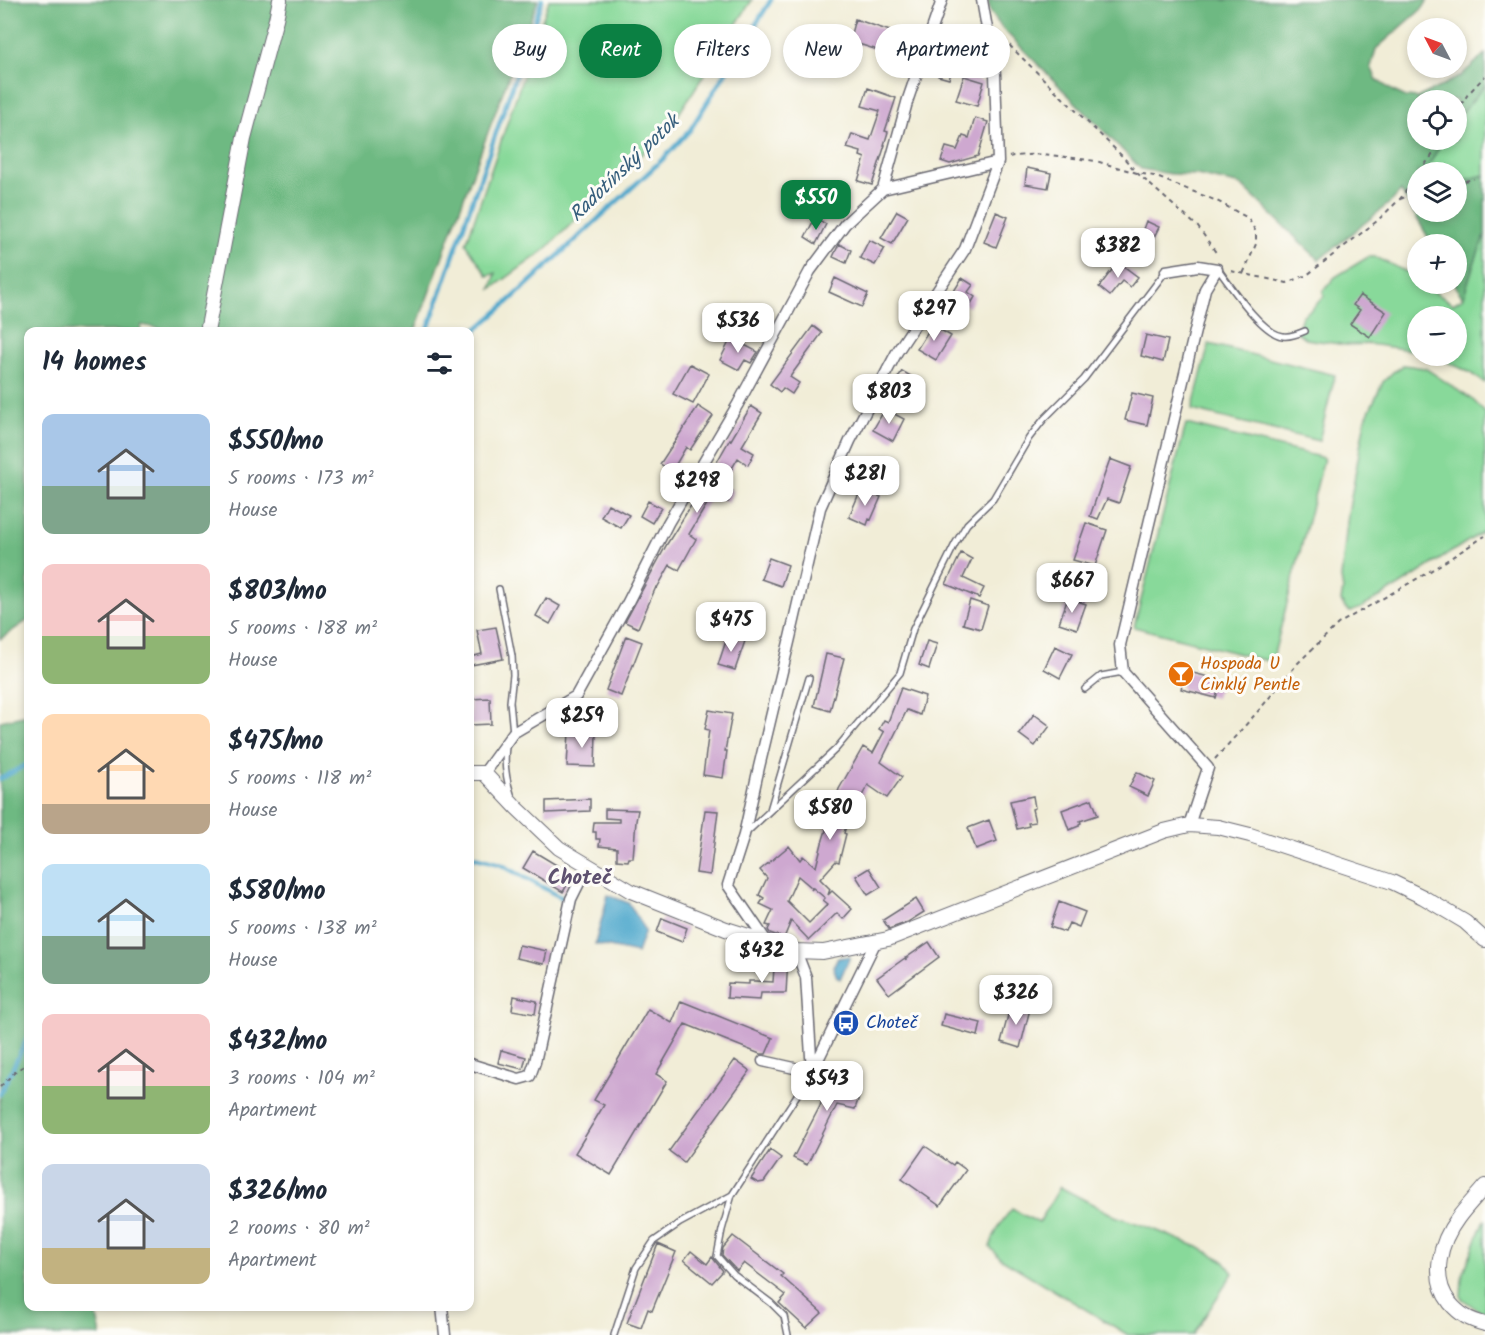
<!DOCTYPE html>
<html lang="en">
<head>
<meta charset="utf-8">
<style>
  :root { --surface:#fff; --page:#f2f2f3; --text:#1f2937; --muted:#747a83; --accent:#0b8043 }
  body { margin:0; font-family:Kalam,sans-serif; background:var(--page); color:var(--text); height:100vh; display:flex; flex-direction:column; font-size:22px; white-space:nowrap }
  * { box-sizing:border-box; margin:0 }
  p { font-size:20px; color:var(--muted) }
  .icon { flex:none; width:33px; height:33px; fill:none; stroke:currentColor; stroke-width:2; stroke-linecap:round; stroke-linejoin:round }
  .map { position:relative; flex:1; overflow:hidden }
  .drawer { position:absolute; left:24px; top:327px; width:450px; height:984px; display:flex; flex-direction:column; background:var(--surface); border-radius:12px; box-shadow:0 3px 9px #0003 }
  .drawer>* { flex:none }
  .top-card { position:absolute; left:492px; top:24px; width:570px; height:54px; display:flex; gap:12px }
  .needle { width:39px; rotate:311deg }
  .controls { position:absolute; left:1407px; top:18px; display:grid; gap:12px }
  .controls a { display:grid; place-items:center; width:60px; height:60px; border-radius:50%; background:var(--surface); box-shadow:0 3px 9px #0003; font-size:30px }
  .price { position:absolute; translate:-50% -51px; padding:0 14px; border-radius:12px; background:#fff; color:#222; font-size:20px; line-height:39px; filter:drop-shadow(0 2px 3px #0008) }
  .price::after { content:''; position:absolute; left:50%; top:36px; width:18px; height:14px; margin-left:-9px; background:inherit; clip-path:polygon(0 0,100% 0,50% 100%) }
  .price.selected { background:var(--accent); color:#fff }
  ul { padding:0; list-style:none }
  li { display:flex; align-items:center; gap:18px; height:150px; padding:0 18px }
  li span { display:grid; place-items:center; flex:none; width:168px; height:120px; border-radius:12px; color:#555 }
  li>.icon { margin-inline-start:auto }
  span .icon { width:72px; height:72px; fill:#fffc; stroke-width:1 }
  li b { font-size:26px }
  h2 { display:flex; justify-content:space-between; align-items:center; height:72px; padding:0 18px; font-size:26px }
  .chip { padding:0 21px; border-radius:27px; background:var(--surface); box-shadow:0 3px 9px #0003; font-size:21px; line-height:54px }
  .chip.selected { background:var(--accent); color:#fff }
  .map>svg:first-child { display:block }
  .green { fill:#88d99a; stroke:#557e6a; stroke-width:1.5 }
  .forest { fill:#6eb982; stroke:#486e5e; stroke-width:1.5 }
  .water { fill:#4ea7cc; stroke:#386484; stroke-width:1.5 }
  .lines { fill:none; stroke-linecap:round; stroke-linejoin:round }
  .stream { stroke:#4ea7cc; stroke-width:4.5 }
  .building { fill:#cea8d0; fill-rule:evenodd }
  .service-casing { stroke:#6a6972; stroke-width:8 }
  .minor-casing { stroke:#6a6972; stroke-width:13 }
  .tertiary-casing { stroke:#6a6972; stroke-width:16 }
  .path { stroke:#6a6972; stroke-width:2; stroke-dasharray:4.5 4.5; stroke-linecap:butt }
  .service { stroke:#fff; stroke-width:5 }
  .minor { stroke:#fff; stroke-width:10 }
  .tertiary { stroke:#fff; stroke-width:14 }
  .labels { text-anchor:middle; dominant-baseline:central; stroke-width:6; stroke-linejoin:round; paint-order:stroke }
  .food-label { font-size:18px; fill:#c56008; stroke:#fdfcf7; text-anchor:start }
  .transit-label { font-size:18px; fill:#164399; stroke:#fdfcf7; text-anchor:start }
  .water-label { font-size:20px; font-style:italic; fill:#365e7c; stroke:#fdfcf7 }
  .quarter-label { font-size:21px; font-weight:bold; fill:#5e516f; stroke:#fdfcf7 }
</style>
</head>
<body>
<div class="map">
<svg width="1485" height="1335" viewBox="0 0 1485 1335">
  <rect width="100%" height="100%" fill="#fdfcf7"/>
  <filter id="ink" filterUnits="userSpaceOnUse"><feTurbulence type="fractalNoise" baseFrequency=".0167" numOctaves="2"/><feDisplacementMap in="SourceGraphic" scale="12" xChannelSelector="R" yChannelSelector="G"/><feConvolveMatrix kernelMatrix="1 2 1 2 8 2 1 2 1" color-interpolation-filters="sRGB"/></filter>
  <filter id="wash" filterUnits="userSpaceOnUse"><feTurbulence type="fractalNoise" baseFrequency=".008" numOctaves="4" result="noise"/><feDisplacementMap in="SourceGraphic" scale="24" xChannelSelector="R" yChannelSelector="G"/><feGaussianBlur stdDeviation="1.35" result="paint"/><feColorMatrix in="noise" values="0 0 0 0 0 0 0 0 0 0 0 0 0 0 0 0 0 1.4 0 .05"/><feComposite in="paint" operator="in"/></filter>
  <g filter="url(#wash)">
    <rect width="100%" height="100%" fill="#f1edd7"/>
    <path class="green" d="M549 0H752L673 123 545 250 491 289 496 273 488 276 466 244Z
      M1485 85V175L1457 182 1456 172H1425L1443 140H1456L1457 119Z
      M1485 235V383L1469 372 1435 356H1456V316H1418L1417 351 1369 344 1346 345 1306 339 1297 332 1302 316 1313 308 1324 296 1323 291 1335 277 1368 257H1375L1407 272 1417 280 1418 284H1422L1453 304 1463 298 1473 266Z
      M1209 344 1335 375 1319 441 1192 410Z
      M1404 365 1425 368 1474 401 1485 413V530L1399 586 1361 608 1350 612 1345 608 1341 601 1343 590 1341 578 1348 514 1365 420 1383 382 1393 372Z
      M1186 424 1324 458 1272 662 1134 627Z
      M1060 1187 1115 1216 1148 1227 1200 1248 1223 1260 1233 1273 1193 1335H1128L1000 1258 990 1247C994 1233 1002 1220 1012 1209L1039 1223Z
      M1485 1220V1315L1461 1298 1462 1277 1483 1222Z"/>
    <path class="forest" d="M0 0H538C495 110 456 221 415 331L177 332 142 325 140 331 28 332V620L0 639Z
      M988 0H1428L1423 8 1376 49 1371 67 1377 80 1393 91 1406 97 1417 98 1459 77 1485 54V85L1457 119 1456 100H1418V140H1443L1425 172H1418V212H1456L1457 182 1485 175V235L1473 266 1463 298 1454 284H1456V244H1432L1401 191 1392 201 1319 260 1241 185 1197 175 1171 174 1141 169 1001 27 990 11Z
      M28 715V1306L95 1307 101 1335H0V721Z"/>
    <path class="water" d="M608 895 629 903 645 931 637 953 595 944Z
      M844 957H850L840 979 837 977 833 966 838 958Z"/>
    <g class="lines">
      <path class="stream" d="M427 332 542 0
        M470 335 505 305 664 158 690 130 771 0
        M0 779 28 764
        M470 856 500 864 564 899
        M0 1094 28 1037"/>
    </g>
    <g id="blocks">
      <path class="building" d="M855 19 890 31 884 52 849 41Z
        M951 34 964 37 949 79 938 76Z
        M964 76 984 82 977 106 956 100Z
        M868 88 896 98 885 131 888 132 884 145H885L872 185 858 181 865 158 860 156 861 152 847 148 852 134 870 140 880 111 862 106Z
        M975 118 988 122 978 156 950 164 941 161 946 147 957 150 963 136 969 138Z
        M1027 168 1051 173 1048 188 1025 184Z
        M897 211 908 217 892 244 881 238Z
        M996 212 1008 217 996 247 984 242Z
        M815 218 826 224 816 244 805 237Z
        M1146 221 1159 227 1150 245 1139 240Z
        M869 240 885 248 875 265 860 258Z
        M839 244 851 250 846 263 833 257Z
        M1118 262 1138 277 1130 287 1122 281 1110 296 1099 287Z
        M835 278 868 294 862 307 829 292Z
        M962 278 973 285 968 292 975 297 969 307 951 296Z
        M1360 295 1386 312 1370 337 1350 324 1360 310 1353 305Z
        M932 325 951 336 936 360 917 349Z
        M813 326 822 333 792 374 790 377 799 383 792 394 783 388 780 392 770 384Z
        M1146 335 1168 340 1163 362 1141 356Z
        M731 338 758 352 751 363 745 360 739 370 720 360Z
        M690 364 709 374 693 404 673 394Z
        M902 371 914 378 901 398 890 391Z
        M1132 393 1153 398 1147 425 1125 420Z
        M698 406 713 416 690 450 686 447 672 471 660 464Z
        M751 406 762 413 742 446 754 453 748 465 738 458 722 485 733 491 728 502 713 494 689 534 696 539 679 570 670 565 657 588 656 587 638 628 625 622 667 544 702 488 730 439 731 440Z
        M885 409 904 419 893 441 873 430Z
        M1110 459 1131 467 1119 503 1107 499 1098 519 1090 516Z
        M861 489 881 497 871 520 869 519 867 525 849 517Z
        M648 501 661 508 652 523 640 516Z
        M608 504 629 515 621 528 601 517Z
        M1086 523 1107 530 1095 566 1073 560Z
        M961 553 972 559 963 578 984 588 979 598 946 584Z
        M769 558 788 565 781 586 761 579Z
        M546 598 560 606 550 624 536 616Z
        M1068 598 1086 604 1077 629 1059 623Z
        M970 600 988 606 981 629 963 624Z
        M496 627 503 659 471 665 470 657 482 654 477 630Z
        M728 635 745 641 735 670 718 665Z
        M626 636 642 642 621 696 606 690Z
        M927 641 937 644 929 669 919 665Z
        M1055 646 1072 654 1060 678 1044 669Z
        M826 654 844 658 830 711 814 706Z
        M1185 671 1221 680 1216 698 1181 689Z
        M901 688 925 696 920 715 907 710 881 762 902 777 887 798 868 785 859 801 854 799 844 833 846 834 839 862 836 861 820 879 830 889 828 895 832 891 852 909 843 919 837 913 809 940 791 921 784 938 770 933 768 930 770 926 766 925 773 910 760 904 764 898 759 895 767 878 760 870 789 846 800 860 803 856 816 867 822 843 839 789 863 747 873 753 884 732 879 729 884 720 888 722ZM798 876 812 888 811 890 813 888 825 898 823 900 828 904 809 923 787 901Z
        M490 698 491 724 470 725V699Z
        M709 710 732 714 725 751H727L723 778 703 775 709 730 705 729Z
        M1034 714 1050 726 1035 746 1019 734Z
        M569 732H596L595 767 567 766Z
        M1137 772 1155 781 1148 796 1129 787Z
        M1033 796 1035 808 1032 809 1035 822 1028 823 1029 826 1017 829 1010 801Z
        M590 799V811L546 813V801Z
        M1092 799 1098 815 1080 821 1081 823 1079 824V826L1069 830 1062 810Z
        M605 809 638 810 636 821 633 858H629L628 861 617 860V848L599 846 600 839H596V832H593L594 822H619V819L605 818Z
        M705 810 718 811 710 875 696 873Z
        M989 820 997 841 976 849 968 828Z
        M533 851 573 875 563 892 523 868Z
        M869 868 881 887 868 895 856 876Z
        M916 899 924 912 908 922 889 929 883 920Z
        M1059 902 1085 912 1079 927 1069 923 1065 932 1050 927Z
        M662 918 687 928 682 942 657 932Z
        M929 942 939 957 889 994 877 978 905 958 906 960V958Z
        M519 945 547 951 544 964 516 958Z
        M775 954 788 958 786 993H761L760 1000 727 998 728 983 749 984V981H755L773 982Z
        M514 996 537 1001 535 1014 512 1010Z
        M681 1001 773 1038 766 1054H760L685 1024 656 1074 667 1081 611 1175 575 1153 604 1105 594 1100 648 1009 672 1023Z
        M1011 1004 1030 1009 1020 1048 1001 1042Z
        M944 1014 981 1023 978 1036 941 1026Z
        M501 1050 526 1057 523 1069 498 1063Z
        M735 1060 750 1071 684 1162 669 1151Z
        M834 1067 855 1075 848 1094 859 1097 855 1109 837 1105 807 1165 793 1158 820 1106Z
        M925 1146 953 1165 955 1162 966 1170 940 1206 902 1179Z
        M770 1150 781 1158 764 1182 758 1183 751 1179Z
        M733 1236 783 1274 781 1276 822 1313 806 1328 779 1303 786 1295 744 1263 737 1271 722 1255 723 1248Z
        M658 1244 676 1252 652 1311 648 1309 641 1328 627 1323Z
        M691 1251 707 1264 712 1257 723 1271 712 1283 684 1260Z"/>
    </g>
  </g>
  <g filter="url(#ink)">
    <use href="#blocks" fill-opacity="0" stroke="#6a6972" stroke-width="1.5"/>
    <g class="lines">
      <defs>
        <path id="service" d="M1218 269C1230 285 1262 334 1283 336 1290 337 1298 334 1305 331
          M499 589 512 656 513 675 510 702 513 733
          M1085 689 1101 676 1123 672
          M506 747C504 763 506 779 511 794
          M770 810 809 678
          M745 834 836 749 900 673 913 629 955 544 967 524 993 499 1029 438 1044 419 1084 379 1166 271
          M732 1195 722 1230 717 1256 734 1275 771 1303 784 1316 788 1335
          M614 1335 636 1268 654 1241 680 1223 732 1195 812 1072"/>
        <path id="minor" d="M982 0 995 74 998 162
          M883 189 908 99 942 0
          M1166 271 1198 266 1217 269 1205 289 1120 645 1123 672 1208 768 1189 825
          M484 773 513 733 576 696 627 604 668 523 738 404 810 271 845 224 883 189 998 162 965 249 897 352 850 441 820 508 789 642 759 767 744 835 728 885 767 942
          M796 951 806 977 812 1072
          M763 1061 812 1072
          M470 1064 519 1079 530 1076 535 1062 571 899 588 865
          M812 1072 876 941
          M442 1306 445 1335"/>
        <path id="tertiary" d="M207 332 244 138 276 19 280 0
          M470 773H484L517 808 559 848 631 891 726 929 796 951 823 952 888 939 1164 831 1189 825 1218 827 1250 835 1392 882 1423 897 1465 922 1485 940
          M1485 1186C1476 1197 1466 1207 1458 1218 1440 1242 1430 1278 1450 1303 1460 1315 1470 1320 1485 1324"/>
      </defs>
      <use href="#service" class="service-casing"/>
      <use href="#minor" class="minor-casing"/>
      <use href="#tertiary" class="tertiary-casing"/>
      <path class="path" d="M1003 39 1124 158 1137 173 1198 227 1217 254V256
        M1456 113 1468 94 1485 76
        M1009 157 1013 156 1043 154 1096 161 1137 173 1154 176 1217 201 1248 218 1256 232V244L1243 274
        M1419 172 1431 157 1441 140
        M1456 183 1474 179
        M1400 199 1418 193
        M1231 271 1287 283 1307 275 1377 221 1400 199 1418 175
        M1215 759 1260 709 1298 663 1338 624 1427 573 1485 536
        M0 1087 17 1070 28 1064"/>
      <use href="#service" class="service"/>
      <use href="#minor" class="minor"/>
      <use href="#tertiary" class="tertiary"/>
    </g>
  </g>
  <defs>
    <symbol id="bar-disc" viewBox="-11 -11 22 22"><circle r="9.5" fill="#e8710a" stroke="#fdfcf7"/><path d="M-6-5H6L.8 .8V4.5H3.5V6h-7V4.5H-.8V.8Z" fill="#fff"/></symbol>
    <symbol id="bus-disc" viewBox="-11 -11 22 22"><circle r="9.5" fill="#1a4fb4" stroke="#fdfcf7"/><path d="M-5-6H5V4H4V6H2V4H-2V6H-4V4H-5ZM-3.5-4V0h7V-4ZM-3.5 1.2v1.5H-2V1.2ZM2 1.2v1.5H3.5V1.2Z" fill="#fff"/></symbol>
  </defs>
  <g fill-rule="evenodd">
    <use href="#bar-disc" x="1166" y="659" width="30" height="30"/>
    <use href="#bus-disc" x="831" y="1008" width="30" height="30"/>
  </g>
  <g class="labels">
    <g class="food-label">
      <text x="1200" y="664">Hospoda U<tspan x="1200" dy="21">Cinklý Pentle</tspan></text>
    </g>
    <g class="transit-label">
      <text x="866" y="1023">Choteč</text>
    </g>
    <g class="water-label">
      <text transform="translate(625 169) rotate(-44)">Radotínský potok</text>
    </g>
    <g class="quarter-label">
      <text x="580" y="878">Choteč</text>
    </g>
  </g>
</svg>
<div class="controls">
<a><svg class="needle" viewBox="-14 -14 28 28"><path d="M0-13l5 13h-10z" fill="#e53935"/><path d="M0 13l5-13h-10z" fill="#747a83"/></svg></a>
<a><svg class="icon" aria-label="locate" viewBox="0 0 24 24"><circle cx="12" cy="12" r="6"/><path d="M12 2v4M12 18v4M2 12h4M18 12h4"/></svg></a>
<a><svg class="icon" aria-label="layers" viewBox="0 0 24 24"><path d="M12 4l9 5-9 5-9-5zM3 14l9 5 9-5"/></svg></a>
<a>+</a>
<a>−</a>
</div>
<b class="price selected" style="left:816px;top:231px">$550</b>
<b class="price" style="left:1118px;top:279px">$382</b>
<b class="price" style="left:934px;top:342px">$297</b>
<b class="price" style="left:738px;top:354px">$536</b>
<b class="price" style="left:889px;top:425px">$803</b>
<b class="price" style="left:865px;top:507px">$281</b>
<b class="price" style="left:697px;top:514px">$298</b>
<b class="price" style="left:1072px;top:614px">$667</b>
<b class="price" style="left:731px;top:653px">$475</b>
<b class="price" style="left:582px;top:749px">$259</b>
<b class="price" style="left:830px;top:841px">$580</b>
<b class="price" style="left:762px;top:984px">$432</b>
<b class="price" style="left:1016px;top:1026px">$326</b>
<b class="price" style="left:827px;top:1112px">$543</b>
<div class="top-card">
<a class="chip">Buy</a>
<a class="chip selected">Rent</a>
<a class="chip">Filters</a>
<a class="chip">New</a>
<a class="chip">Apartment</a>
</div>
<section class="drawer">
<h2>14 homes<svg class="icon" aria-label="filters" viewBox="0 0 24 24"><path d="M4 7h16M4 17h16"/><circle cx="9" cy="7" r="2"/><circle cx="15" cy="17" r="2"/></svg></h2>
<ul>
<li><span style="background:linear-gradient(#a9c7e8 60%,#7fa58c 0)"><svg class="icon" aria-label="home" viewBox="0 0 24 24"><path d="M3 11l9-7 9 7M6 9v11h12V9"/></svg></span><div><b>$550/mo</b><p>5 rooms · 173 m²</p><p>House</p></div></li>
<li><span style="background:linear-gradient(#f6c9c9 60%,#8fb573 0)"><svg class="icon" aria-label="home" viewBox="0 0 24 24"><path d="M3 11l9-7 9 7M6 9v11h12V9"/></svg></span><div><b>$803/mo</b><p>5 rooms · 188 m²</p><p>House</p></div></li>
<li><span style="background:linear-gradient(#ffd9b3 75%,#b9a48a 0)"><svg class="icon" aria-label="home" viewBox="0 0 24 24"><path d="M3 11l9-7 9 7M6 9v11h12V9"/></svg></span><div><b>$475/mo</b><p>5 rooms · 118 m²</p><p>House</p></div></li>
<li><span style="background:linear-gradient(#bfe0f5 60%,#7fa58c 0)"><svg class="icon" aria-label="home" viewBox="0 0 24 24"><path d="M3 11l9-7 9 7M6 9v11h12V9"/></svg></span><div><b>$580/mo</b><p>5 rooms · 138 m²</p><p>House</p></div></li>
<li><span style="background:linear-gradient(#f6c9c9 60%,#8fb573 0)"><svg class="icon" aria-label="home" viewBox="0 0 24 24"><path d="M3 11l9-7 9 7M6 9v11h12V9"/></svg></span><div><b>$432/mo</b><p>3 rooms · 104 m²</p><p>Apartment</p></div></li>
<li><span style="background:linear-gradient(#c9d6e8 70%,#c2b280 0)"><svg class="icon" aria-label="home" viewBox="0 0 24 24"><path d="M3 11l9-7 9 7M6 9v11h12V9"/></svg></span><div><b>$326/mo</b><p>2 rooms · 80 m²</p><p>Apartment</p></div></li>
</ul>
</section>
</div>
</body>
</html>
